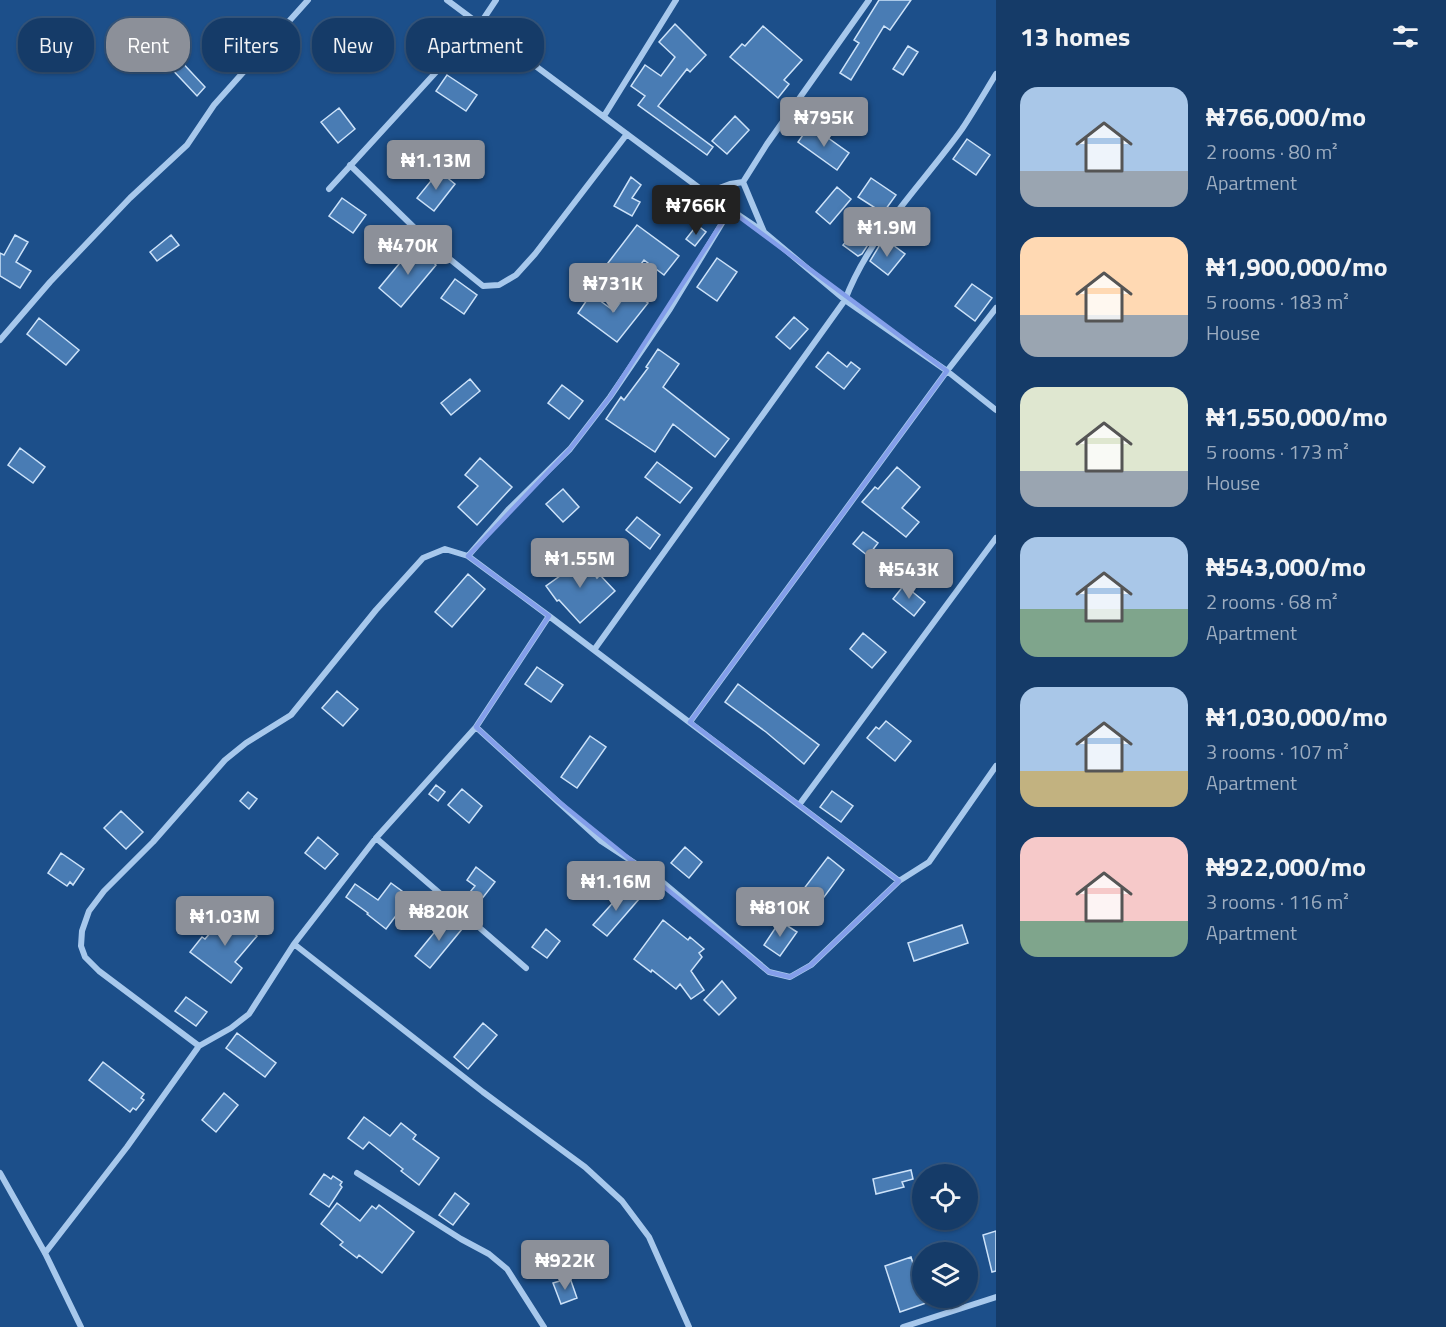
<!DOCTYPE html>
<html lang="en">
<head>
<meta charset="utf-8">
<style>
  :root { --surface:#153b68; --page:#224671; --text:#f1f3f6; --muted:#9dadc0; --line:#34557c; --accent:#8c9099 }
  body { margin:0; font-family:"Titillium Web",sans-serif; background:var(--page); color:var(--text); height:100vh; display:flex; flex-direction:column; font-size:22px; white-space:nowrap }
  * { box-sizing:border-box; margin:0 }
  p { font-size:20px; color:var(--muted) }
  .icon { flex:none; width:33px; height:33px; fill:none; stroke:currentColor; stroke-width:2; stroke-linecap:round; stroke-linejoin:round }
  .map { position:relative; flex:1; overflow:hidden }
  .details { display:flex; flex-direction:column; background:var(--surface); width:450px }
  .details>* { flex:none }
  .top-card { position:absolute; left:18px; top:18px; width:570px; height:54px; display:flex; gap:12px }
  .tools { position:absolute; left:912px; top:1164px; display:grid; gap:12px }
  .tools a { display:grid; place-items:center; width:66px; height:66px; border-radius:50%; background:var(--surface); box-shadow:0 2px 4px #0004,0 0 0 2px var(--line); font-size:30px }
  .price { position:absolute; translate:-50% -51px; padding:0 14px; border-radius:6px; background:var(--accent); color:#fff; font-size:20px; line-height:39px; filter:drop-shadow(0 2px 3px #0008) }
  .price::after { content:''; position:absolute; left:50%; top:36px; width:18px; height:14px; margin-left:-9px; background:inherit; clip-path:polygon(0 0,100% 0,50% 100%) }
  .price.current { background:#222; color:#fff }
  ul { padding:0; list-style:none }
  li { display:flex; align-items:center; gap:18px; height:150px; padding:0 24px }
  li span { display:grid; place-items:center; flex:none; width:168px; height:120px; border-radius:18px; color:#555 }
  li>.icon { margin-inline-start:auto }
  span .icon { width:72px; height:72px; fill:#fffc; stroke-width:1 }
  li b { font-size:26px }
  h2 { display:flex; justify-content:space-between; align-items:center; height:72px; padding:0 24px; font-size:26px }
  .pill { padding:0 21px; border-radius:24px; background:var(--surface); box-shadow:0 2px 4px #0004,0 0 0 2px var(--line); font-size:21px; line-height:54px }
  .pill.current { background:var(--accent); color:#fff }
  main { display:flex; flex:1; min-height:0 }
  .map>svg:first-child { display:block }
  .building { fill:#497cb4; stroke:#cce2f9; stroke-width:1.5 }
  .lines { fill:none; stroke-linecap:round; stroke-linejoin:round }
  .street { stroke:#a7c8ec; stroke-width:6 }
  .marked { fill:none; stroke:#839eea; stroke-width:4.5; stroke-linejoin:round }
</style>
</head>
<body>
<main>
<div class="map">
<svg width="996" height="1327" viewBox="0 0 996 1327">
  <rect width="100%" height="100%" fill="#1c4f8a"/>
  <path class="building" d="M879 0H911L890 30 884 26 851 80 840 73 859 43 854 40Z
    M675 24 706 55 690 72 687 69 658 106 713 147 707 155 638 105 645 96 631 86 645 65 661 76 675 57 659 42Z
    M763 26 802 60 784 80 789 84 778 98 730 57 742 44 745 46Z
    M420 36 441 56 428 70 407 50Z
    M908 46 918 52 903 75 893 69Z
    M177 57 205 87 197 96 168 65Z
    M447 75 477 95 466 111 436 91Z
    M339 108 355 129 338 143 321 122Z
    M735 116 749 130 727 154 712 141Z
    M810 125 849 153 837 170 798 142Z
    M967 139 990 155 976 175 953 159Z
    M439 171 455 184 434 211 417 198Z
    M631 177 641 185 632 198 640 202 632 216 614 206Z
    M871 178 896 195 883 213 858 197Z
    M837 187 851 199 830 224 816 212Z
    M342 198 366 215 353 233 329 216Z
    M637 225 679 256 664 275 644 260 629 280 608 263Z
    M697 225 706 232 695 246 686 239Z
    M859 225 873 237 862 254 858 256 843 245Z
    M15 235 28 242 16 262 31 271 20 288 0 276V253L4 255Z
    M171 235 179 245 157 261 150 252Z
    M889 242 905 254 888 275 870 261 881 243 885 247Z
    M414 246 436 265 401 307 379 288Z
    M717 258 737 272 717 301 697 287Z
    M455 279 477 295 464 314 441 298Z
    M972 284 992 298 975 321 955 306Z
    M629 290 648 303 617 342 578 313 591 294 614 311Z
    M794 317 808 329 790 349 776 337Z
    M39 318 79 350 66 365 27 334Z
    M658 349 679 364 663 387 729 439 715 457 673 424 655 452 606 419 621 397 624 400 648 368 646 367Z
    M828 352 847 367 851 362 860 369 844 389 816 367Z
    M470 379 480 391 451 415 441 403Z
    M562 385 583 401 569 419 548 403Z
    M20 448 45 467 33 483 8 465Z
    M480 458 512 487 477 525 458 507 478 486 465 475Z
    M657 462 692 488 680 503 645 477Z
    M897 467 920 487 902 508 919 522 906 537 862 502 875 487 878 489Z
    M563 489 579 507 563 522 546 504Z
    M637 517 660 535 650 549 626 530Z
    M863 532 878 543 868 556 853 544Z
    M565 556 573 566 583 559 597 578 600 575 615 591 580 623 559 600 557 601 546 586 564 573 557 563Z
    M468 574 485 589 452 627 435 612Z
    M904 585 925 602 914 616 893 599Z
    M863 633 886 652 872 668 850 649Z
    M537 667 563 685 551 702 525 684Z
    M738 684 819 745 804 764 766 732 725 702Z
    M337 691 358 709 343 726 322 708Z
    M886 721 911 741 895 761 867 738 876 727 879 729Z
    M590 736 606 747 577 788 561 777Z
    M436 785 445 792 438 801 429 794Z
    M462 789 482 806 469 823 448 805Z
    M832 791 853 806 841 822 820 807Z
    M248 792 257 799 249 809 240 801Z
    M121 811 143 832 126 849 104 828Z
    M318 837 338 854 325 869 305 853Z
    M685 847 702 862 689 878 671 863Z
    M61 853 84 869 73 885 70 882 67 886 48 873Z
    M828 857 844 870 813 912 796 899Z
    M476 867 495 882 481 900 470 892 475 886 467 880Z
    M391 883 410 897 386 929 367 914 368 913 346 897 355 884 378 900Z
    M626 888 639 899 607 936 593 925Z
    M228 912 257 936 235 962 242 968 231 983 190 952 202 937 205 939Z
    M447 917 462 929 430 968 415 956Z
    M663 920 688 940 690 937 704 949 699 953 702 957 691 971 704 990 691 999 680 984 676 989 652 970 651 972 634 959Z
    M780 921 797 932 780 956 764 945Z
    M962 925 968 943 914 961 908 943Z
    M546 929 560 941 547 958 532 947Z
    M722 981 736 998 719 1015 704 1000Z
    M186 997 207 1012 196 1026 175 1011Z
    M483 1023 497 1035 468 1069 454 1057Z
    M237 1033 276 1063 265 1077 226 1048Z
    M103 1062 144 1094 141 1098 144 1100 136 1110 133 1108 130 1112 89 1080Z
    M224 1093 238 1105 216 1132 202 1120Z
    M364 1117 390 1136 401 1123 416 1135 413 1139 439 1158 419 1185 401 1171 403 1169 369 1142 363 1149 348 1138Z
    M911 1170 913 1179 902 1182 904 1187 876 1194 873 1179Z
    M324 1174 331 1179 333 1176 342 1182 340 1185 342 1187 329 1207 310 1194Z
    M455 1193 469 1204 453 1225 439 1215Z
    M337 1203 360 1221 372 1206 376 1209 379 1205 414 1232 382 1273 359 1255 357 1258 340 1245 343 1242 321 1224Z
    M996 1231V1271L992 1272 983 1235Z
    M911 1257 922 1292V1298H925L926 1303 900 1312 885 1266Z
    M570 1278 577 1298 561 1304 553 1283Z"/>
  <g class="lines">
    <path class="street" d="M447 0 706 193 764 232
      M869 0 767 144 743 182 764 232 845 300 947 371 996 410
      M604 116 676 0
      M350 165 430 243 483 286 499 285 516 275 535 254 627 134
      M329 189 480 24 496 0
      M706 193 730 184 743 182
      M730 210 670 309 610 397 570 449 508 510 468 556 549 616 476 727 601 841 659 879 769 972 790 977 811 965 899 881 929 862 996 766
      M0 340 50 282 130 198 187 145 214 105 308 0
      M549 616 899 881
      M594 650 845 300C870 234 922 185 962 129 974 111 985 92 996 74
      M690 722 947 371 996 308
      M476 727 376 838 294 944 483 1092 585 1167 622 1201 649 1237 689 1327
      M799 805 996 538
      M376 838 526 968
      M294 944 249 1014 231 1028 199 1046 99 971 85 957 81 946 82 931 89 911 104 891 153 842 225 760 246 743 291 715 376 610 423 558 445 549 468 556
      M0 1173 45 1253 81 1327
      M357 1173 461 1239 489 1254 507 1269 544 1327
      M45 1253 127 1147 199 1046
      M903 1327 996 1297"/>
  </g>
  <path class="marked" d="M730 210 947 371 690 722 899 881 811 965 790 977 769 972 558 801 476 727 549 616 468 556 570 449 610 397Z"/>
</svg>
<div class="tools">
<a><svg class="icon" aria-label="locate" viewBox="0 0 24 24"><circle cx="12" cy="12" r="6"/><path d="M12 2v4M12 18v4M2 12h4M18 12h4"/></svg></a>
<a><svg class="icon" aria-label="layers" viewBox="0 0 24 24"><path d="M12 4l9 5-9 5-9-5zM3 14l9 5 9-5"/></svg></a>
</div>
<b class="price" style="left:824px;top:148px">₦795K</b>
<b class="price" style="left:436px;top:191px">₦1.13M</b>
<b class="price current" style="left:696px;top:236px">₦766K</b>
<b class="price" style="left:887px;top:258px">₦1.9M</b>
<b class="price" style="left:408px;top:276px">₦470K</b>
<b class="price" style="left:613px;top:314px">₦731K</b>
<b class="price" style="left:580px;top:589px">₦1.55M</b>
<b class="price" style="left:909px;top:600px">₦543K</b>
<b class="price" style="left:616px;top:912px">₦1.16M</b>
<b class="price" style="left:780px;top:938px">₦810K</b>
<b class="price" style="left:439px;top:942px">₦820K</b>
<b class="price" style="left:225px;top:947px">₦1.03M</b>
<b class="price" style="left:565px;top:1291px">₦922K</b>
<div class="top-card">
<a class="pill">Buy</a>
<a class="pill current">Rent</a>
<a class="pill">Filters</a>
<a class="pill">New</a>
<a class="pill">Apartment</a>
</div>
</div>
<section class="details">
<h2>13 homes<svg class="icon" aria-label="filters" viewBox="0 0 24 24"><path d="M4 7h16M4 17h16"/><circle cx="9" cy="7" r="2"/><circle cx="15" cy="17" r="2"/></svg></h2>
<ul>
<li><span style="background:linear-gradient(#a9c7e8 70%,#9aa5b1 0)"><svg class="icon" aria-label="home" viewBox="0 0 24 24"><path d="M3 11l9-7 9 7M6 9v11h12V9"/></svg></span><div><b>₦766,000/mo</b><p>2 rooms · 80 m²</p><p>Apartment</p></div></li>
<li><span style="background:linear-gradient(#ffd9b3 65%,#9aa5b1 0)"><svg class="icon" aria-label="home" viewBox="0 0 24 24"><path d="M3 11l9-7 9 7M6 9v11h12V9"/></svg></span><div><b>₦1,900,000/mo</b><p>5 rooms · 183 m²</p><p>House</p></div></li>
<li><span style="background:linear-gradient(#dfe7d0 70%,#9aa5b1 0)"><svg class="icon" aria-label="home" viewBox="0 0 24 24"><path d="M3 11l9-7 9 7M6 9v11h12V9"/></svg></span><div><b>₦1,550,000/mo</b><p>5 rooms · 173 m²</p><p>House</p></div></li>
<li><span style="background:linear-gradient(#a9c7e8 60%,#7fa58c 0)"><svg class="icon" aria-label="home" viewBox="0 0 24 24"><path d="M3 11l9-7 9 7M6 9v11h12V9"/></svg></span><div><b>₦543,000/mo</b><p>2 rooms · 68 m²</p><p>Apartment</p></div></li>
<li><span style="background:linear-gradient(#a9c7e8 70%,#c2b280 0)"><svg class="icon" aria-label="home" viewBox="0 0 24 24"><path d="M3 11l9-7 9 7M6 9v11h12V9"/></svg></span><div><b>₦1,030,000/mo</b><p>3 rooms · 107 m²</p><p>Apartment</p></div></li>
<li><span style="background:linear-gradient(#f6c9c9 70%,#7fa58c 0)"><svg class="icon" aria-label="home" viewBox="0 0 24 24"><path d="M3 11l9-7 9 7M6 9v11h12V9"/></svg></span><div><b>₦922,000/mo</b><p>3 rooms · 116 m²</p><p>Apartment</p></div></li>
</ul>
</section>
</main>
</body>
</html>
